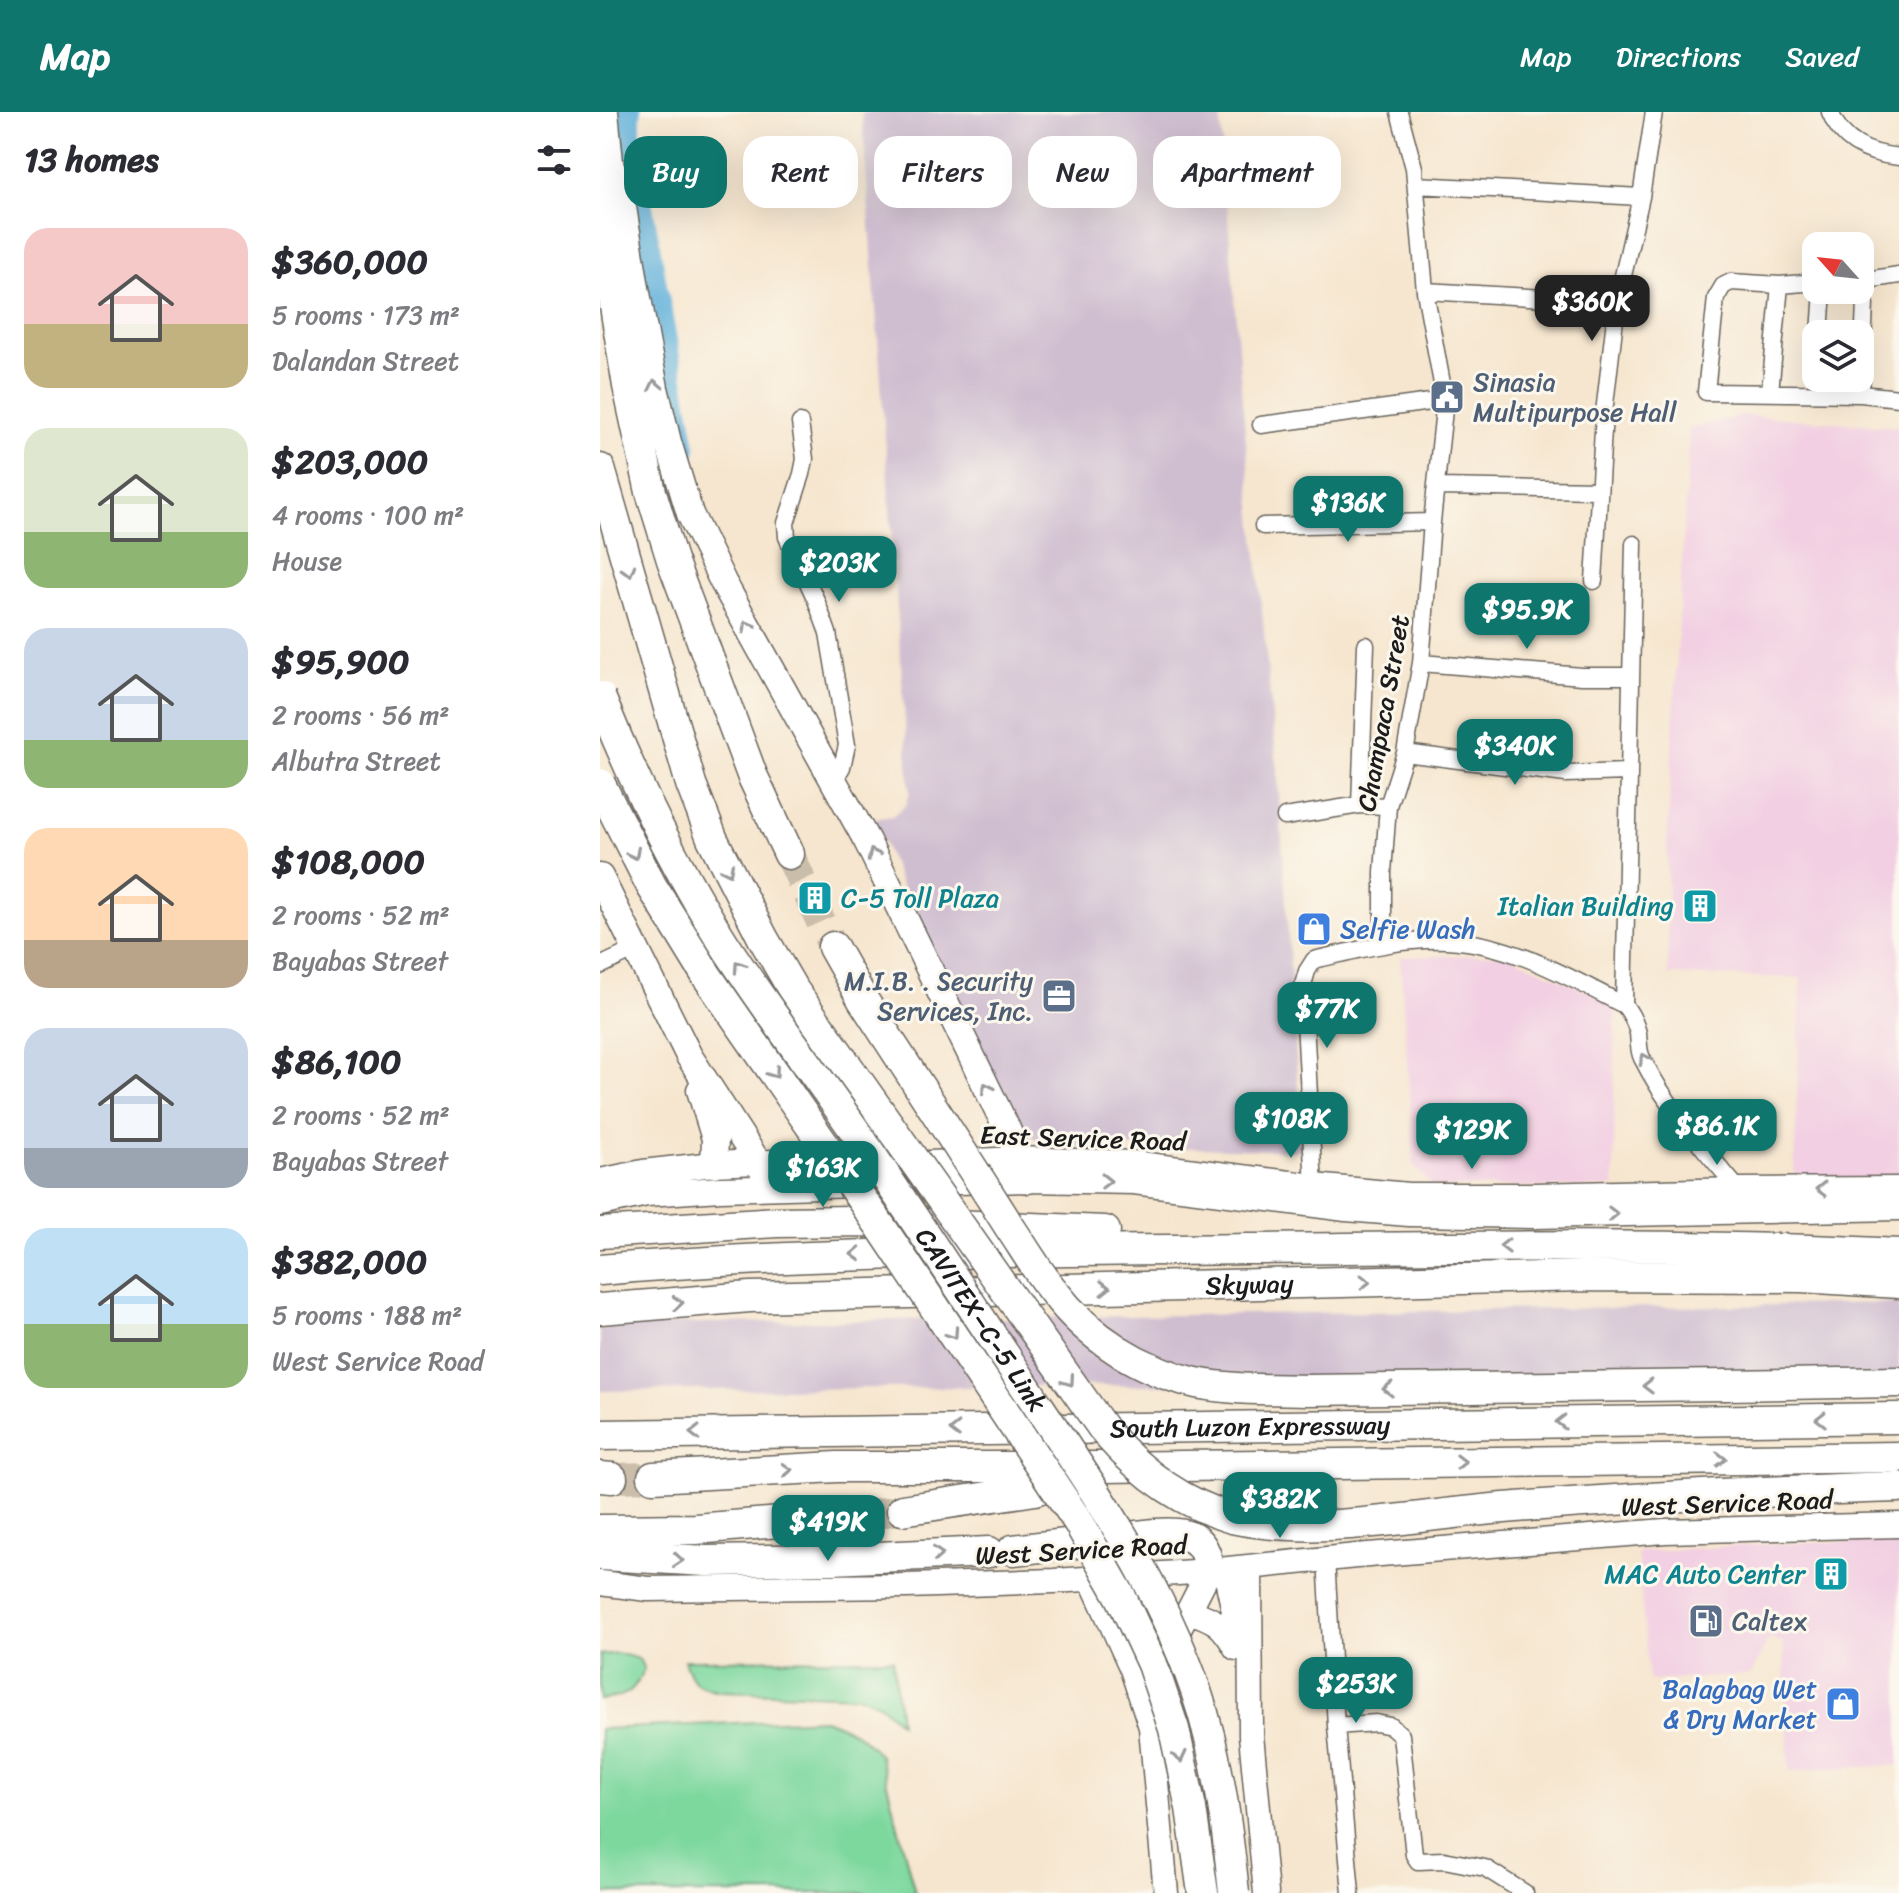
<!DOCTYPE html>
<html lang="en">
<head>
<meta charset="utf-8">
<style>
  :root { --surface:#fff; --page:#f7f7f7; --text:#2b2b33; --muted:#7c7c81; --accent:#0f766e }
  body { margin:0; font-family:Sriracha,sans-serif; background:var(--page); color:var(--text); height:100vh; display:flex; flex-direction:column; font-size:30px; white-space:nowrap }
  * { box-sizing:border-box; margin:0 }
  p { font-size:26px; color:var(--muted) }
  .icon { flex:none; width:44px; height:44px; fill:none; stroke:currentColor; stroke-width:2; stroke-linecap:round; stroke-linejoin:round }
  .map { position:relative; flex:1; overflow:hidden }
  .details { display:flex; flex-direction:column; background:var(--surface); width:600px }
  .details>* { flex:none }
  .hud { position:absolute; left:24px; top:24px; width:760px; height:72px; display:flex; gap:16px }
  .needle { width:52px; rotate:297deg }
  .fabs { position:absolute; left:1202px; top:120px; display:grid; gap:16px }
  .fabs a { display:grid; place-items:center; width:72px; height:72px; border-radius:16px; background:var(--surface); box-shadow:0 8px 32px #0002; font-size:40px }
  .price { position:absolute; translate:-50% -68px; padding:0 18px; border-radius:16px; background:var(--accent); color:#fff; font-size:26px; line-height:52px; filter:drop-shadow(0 2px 4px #0008) }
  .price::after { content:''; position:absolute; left:50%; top:48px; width:24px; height:18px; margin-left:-12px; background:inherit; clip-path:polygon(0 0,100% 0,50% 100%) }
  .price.on { background:#222; color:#fff }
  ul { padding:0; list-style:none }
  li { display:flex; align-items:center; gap:24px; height:200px; padding:0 24px }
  li span { display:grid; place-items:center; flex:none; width:224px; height:160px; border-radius:24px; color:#555 }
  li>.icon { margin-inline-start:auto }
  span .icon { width:96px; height:96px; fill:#fffc; stroke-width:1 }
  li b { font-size:34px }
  h2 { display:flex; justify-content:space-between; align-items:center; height:96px; padding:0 24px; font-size:34px }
  .chip { padding:0 28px; border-radius:24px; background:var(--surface); box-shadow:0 8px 32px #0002; font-size:28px; line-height:72px }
  .chip.on { background:var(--accent); color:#fff }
  header { display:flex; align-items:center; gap:48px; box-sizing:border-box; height:112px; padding:0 40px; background:var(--accent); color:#fff }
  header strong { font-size:38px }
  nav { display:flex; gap:44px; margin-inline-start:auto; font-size:28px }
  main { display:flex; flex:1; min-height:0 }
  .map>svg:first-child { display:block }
  .built { fill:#f2cfe2 }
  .industrial { fill:#cfbdd0 }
  .green { fill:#7dd89e; stroke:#4c7a5d; stroke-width:2 }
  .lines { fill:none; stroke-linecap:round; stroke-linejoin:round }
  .river { stroke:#5fb0da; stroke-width:32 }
  .motorway-tunnel { stroke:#cabeab; stroke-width:30; stroke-dasharray:30 15; stroke-linecap:butt }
  .minor-casing { stroke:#68635b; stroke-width:19 }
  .secondary-casing { stroke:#68635b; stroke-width:27 }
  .primary-casing { stroke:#68635b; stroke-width:29 }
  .motorway-casing { stroke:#68635b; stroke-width:33 }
  .minor { stroke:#fff; stroke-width:16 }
  .secondary { stroke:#fff; stroke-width:24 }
  .primary { stroke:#fff; stroke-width:26 }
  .motorway { stroke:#fff; stroke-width:30 }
  .motorway-bridge-casing { stroke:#68635b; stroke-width:33; stroke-linecap:butt }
  .motorway-bridge { stroke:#fff; stroke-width:30 }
  .oneway { stroke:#999 }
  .labels { text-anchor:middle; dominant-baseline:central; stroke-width:6; stroke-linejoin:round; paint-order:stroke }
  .service-label { font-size:26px; fill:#4e5e75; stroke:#fbf7ec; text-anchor:start }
  .street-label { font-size:26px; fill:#1c1c1c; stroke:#fbf7ec }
  .culture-label { font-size:26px; fill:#0d838f; stroke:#fbf7ec; text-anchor:end }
  .shop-label { font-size:26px; fill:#366cbe; stroke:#fbf7ec; text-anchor:start }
</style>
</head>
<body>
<header>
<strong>Map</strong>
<nav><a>Map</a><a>Directions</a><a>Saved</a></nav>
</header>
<main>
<section class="details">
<h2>13 homes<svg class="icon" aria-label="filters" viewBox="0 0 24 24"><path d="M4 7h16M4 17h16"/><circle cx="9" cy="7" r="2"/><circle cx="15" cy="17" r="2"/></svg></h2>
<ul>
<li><span style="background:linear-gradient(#f6c9c9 60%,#c2b280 0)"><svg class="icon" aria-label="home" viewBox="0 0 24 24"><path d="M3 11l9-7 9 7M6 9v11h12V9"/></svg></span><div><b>$360,000</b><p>5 rooms · 173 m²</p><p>Dalandan Street</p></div></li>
<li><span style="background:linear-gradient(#dfe7d0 65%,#8fb573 0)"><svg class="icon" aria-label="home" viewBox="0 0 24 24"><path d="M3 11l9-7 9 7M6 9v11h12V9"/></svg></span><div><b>$203,000</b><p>4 rooms · 100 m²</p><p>House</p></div></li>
<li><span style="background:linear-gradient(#c9d6e8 70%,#8fb573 0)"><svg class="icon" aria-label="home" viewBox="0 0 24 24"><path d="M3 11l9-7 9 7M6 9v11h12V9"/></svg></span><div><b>$95,900</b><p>2 rooms · 56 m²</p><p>Albutra Street</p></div></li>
<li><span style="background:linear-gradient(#ffd9b3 70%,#b9a48a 0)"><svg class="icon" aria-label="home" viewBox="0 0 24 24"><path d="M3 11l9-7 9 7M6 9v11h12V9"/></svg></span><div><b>$108,000</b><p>2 rooms · 52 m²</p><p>Bayabas Street</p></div></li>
<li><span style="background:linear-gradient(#c9d6e8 75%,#9aa5b1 0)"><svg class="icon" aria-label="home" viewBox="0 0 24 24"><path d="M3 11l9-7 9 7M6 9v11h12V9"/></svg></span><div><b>$86,100</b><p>2 rooms · 52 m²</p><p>Bayabas Street</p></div></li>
<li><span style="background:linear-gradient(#bfe0f5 60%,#8fb573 0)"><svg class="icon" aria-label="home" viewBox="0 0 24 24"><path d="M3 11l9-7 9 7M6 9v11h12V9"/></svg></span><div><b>$382,000</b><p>5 rooms · 188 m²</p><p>West Service Road</p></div></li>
</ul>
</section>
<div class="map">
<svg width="1299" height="1781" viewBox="0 0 1299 1781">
  <rect width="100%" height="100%" fill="#fbf7ec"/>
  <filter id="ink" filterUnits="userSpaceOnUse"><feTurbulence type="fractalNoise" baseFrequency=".0125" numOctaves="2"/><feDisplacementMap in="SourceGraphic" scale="16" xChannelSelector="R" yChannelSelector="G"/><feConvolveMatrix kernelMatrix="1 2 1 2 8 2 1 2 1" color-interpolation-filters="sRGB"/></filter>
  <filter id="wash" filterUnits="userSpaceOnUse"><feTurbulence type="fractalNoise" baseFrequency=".006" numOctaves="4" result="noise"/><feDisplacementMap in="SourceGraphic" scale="32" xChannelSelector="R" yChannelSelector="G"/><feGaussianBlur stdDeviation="1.8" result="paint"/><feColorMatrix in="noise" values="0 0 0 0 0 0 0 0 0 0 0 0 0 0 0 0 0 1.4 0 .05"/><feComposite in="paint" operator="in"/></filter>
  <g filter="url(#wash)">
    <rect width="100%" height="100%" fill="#f6e6cf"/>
    <path class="built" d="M1144 303 1299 315V1067H1194L1201 866 1068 863 1067 732 1089 317Z
      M906 842 1015 892 1014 1075H833L814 1054 800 845Z
      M1299 1428V1653L1189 1659 1183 1530 1169 1526 1151 1563 1049 1569 1037 1440 1167 1432Z"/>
    <path class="industrial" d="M262 0H620L642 288 678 667 702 1039 442 1032 416 1013 305 783 274 707 292 704 306 693 310 680Z
      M1299 1191V1265L0 1279V1217L47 1212Z"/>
    <path class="green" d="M17 1541 39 1547 44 1557C33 1582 27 1584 0 1588V1543Z
      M293 1547 300 1611 279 1592 260 1584 121 1579C97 1575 91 1571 84 1548Z
      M224 1607C249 1616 263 1623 280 1644L315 1781H0V1617Z"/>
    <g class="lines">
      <path class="river" d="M25 0V27L80 336"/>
    </g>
  </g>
  <g filter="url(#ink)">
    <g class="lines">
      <path class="motorway-tunnel" d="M189 742 233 835
        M12 1366 53 1365
        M263 1403 302 1398"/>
      <defs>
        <path id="minor" d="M1230 0C1242 31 1268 42 1299 45
          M816 73 1041 85
          M1260 169 1299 163
          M1216 170 1180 173 1131 170 1123 174 1116 186 1106 280 1261 282 1299 286
          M825 179 1017 190
          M1220 222 1223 178
          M1170 280 1180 173
          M1261 282 1266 168
          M200 311 205 347 202 362 186 411 187 425 216 488 228 521 247 633 242 655 234 668
          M661 313 845 288
          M837 375 998 378
          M663 414 832 410
          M994 469 1004 301 1017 190 1041 85 1054 0
          M821 551 982 564H1031
          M805 641 966 662 1028 660
          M760 693 766 533
          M685 705 760 693 788 694
          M783 832V760L788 694 805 641 821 551 832 410 845 288 825 179 814 56 799 0
          M0 854 36 837
          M1024 893 1034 432
          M714 1074 703 873 707 859 714 848C757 838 803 826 847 828 911 831 968 865 1024 893 1031 901 1035 910 1038 921 1039 929 1038 938 1042 946 1066 994 1104 1037 1139 1078
          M726 1447 736 1614 751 1781
          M736 1614 776 1611 791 1614 801 1623 814 1743 818 1749 844 1748 885 1756 925 1781"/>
        <path id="secondary" d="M0 1069 43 1060 114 1052 157 1050 307 1052 419 1047 532 1051 714 1074 808 1083H935L1139 1078 1299 1077
          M0 1092 47 1082 120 1077 428 1068 534 1070 746 1097 809 1102 935 1104 1299 1096
          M650 1455 651 1623 666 1781
          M625 1458 634 1499 635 1526
          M491 1467 532 1557 551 1615 566 1781
          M0 1471 48 1477 307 1474 454 1469 609 1459 756 1444 1065 1419 1299 1413
          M589 1499C616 1508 622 1512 636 1536
          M557 1577 571 1533 609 1459"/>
        <path id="primary" d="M5 0 11 60 21 83 36 176 55 276 68 330 90 402 123 470 267 729 407 1017 428 1068
          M0 765 89 944 173 1074
          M100 978 115 1027 114 1052"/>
        <g id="motorway">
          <path d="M11 60 2 87 4 126 28 274 51 380 72 448 152 663 189 742"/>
          <path d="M0 357 91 672 112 726 163 826 192 876 279 999"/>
          <path d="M233 835 263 888 343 1011"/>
          <path d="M0 1121 177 1110 254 1109 505 1119"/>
          <path d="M0 1158C215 1139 430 1140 646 1137 864 1135 1082 1130 1299 1142"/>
          <path id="s1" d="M0 1197 150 1185 982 1164 1201 1165 1299 1171"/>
          <path d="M1126 1273 1299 1270"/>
          <path id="s2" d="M0 1323 1299 1306"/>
          <path d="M0 1365 12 1366"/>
          <path d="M53 1365 237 1355H503L1299 1345"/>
          <path d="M302 1398 435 1378 475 1364"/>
          <path d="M632 1406C722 1425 814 1403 904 1396 1035 1385 1167 1379 1299 1375"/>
          <path d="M0 1418 96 1417 263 1403"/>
          <path d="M413 1438 555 1422C588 1420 605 1423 609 1459"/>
          <path d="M0 1443 107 1449 232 1447 389 1440"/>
        </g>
      </defs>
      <use href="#minor" class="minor-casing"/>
      <use href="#secondary" class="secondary-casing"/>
      <use href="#primary" class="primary-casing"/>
      <use href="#motorway" class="motorway-casing"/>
      <use href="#minor" class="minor"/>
      <use href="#secondary" class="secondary"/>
      <use href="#primary" class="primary"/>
      <use href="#motorway" class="motorway"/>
      <defs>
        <g id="motorway-bridge">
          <path id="s3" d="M0 585C34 670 74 753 123 830 164 894 210 954 253 1016 311 1101 368 1188 425 1274 490 1371 558 1467 596 1579 618 1643 627 1713 634 1781"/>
          <path d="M0 672 51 773 107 864 283 1118 479 1411 521 1485 552 1552 574 1617 591 1696 603 1781"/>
          <path d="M279 999 507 1322C541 1361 581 1391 632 1406"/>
          <path d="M343 1011C365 1045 387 1079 409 1114 424 1136 437 1159 454 1180 489 1226 540 1258 596 1271 632 1278 670 1277 707 1278L1126 1273"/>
        </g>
      </defs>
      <use href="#motorway-bridge" class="motorway-bridge-casing"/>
      <use href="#motorway-bridge" class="motorway-bridge"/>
    </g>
    <defs><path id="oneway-chevron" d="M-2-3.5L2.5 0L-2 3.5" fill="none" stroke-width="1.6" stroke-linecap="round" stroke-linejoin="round" transform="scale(2)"/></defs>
    <g class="oneway">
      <use href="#oneway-chevron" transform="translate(55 273) rotate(-102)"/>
      <use href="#oneway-chevron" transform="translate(29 459) rotate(74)"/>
      <use href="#oneway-chevron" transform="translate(148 514) rotate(-119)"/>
      <use href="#oneway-chevron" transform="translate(34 742) rotate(63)"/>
      <use href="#oneway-chevron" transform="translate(273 742) rotate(-116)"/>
      <use href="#oneway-chevron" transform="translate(128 758) rotate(63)"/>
      <use href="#oneway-chevron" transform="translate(139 854) rotate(-124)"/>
      <use href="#oneway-chevron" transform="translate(1045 947) rotate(-114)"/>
      <use href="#oneway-chevron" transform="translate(174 961) rotate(54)"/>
      <use href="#oneway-chevron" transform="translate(387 976) rotate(-116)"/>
      <use href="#oneway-chevron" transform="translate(506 1069) rotate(1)"/>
      <use href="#oneway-chevron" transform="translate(1221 1077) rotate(179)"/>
      <use href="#oneway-chevron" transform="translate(1013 1102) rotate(-1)"/>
      <use href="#oneway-chevron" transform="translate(905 1134) rotate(179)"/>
      <use href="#oneway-chevron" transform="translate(256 1142) rotate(178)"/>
      <use href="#oneway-chevron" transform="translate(765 1170) rotate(-1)"/>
      <use href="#oneway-chevron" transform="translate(505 1176) rotate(-1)"/>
      <use href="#oneway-chevron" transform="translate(78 1191) rotate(-5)"/>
      <use href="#oneway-chevron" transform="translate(353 1222) rotate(56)"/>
      <use href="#oneway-chevron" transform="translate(469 1269) rotate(55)"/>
      <use href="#oneway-chevron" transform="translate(1048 1274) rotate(179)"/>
      <use href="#oneway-chevron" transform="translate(788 1277) rotate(179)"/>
      <use href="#oneway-chevron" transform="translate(1221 1307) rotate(179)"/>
      <use href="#oneway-chevron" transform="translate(961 1310) rotate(179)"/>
      <use href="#oneway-chevron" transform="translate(355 1318) rotate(179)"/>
      <use href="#oneway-chevron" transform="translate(95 1321) rotate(179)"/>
      <use href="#oneway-chevron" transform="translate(1121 1347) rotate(-1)"/>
      <use href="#oneway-chevron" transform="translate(861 1350) rotate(-1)"/>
      <use href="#oneway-chevron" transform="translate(187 1358) rotate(-3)"/>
      <use href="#oneway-chevron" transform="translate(338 1442) rotate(-3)"/>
      <use href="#oneway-chevron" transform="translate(78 1448) rotate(4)"/>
      <use href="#oneway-chevron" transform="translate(580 1645) rotate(77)"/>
    </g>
  </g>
  <defs>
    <symbol id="civic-square" viewBox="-11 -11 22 22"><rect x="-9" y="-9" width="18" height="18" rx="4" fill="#5c6f8a" stroke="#fbf7ec"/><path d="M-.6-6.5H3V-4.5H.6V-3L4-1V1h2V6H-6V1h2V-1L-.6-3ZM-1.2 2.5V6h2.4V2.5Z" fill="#fff"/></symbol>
    <symbol id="building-square" viewBox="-11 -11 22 22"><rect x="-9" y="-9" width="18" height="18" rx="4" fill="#0f9aa8" stroke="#fbf7ec"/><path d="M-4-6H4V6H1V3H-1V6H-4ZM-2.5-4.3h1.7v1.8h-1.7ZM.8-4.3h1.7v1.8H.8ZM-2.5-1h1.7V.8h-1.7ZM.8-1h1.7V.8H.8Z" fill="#fff"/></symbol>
    <symbol id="shop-square" viewBox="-11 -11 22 22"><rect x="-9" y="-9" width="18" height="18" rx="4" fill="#3f7fe0" stroke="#fbf7ec"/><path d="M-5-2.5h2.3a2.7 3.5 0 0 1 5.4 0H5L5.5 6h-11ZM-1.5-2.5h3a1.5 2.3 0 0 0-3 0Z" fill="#fff"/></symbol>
    <symbol id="office-square" viewBox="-11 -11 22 22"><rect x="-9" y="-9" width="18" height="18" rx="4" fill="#5c6f8a" stroke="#fbf7ec"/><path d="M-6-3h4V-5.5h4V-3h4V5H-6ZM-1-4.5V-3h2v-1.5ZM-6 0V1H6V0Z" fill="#fff"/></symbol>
    <symbol id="fuel-square" viewBox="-11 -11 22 22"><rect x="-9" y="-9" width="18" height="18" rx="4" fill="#5c6f8a" stroke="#fbf7ec"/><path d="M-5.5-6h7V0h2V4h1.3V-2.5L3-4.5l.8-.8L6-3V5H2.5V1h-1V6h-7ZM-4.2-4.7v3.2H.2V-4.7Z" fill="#fff"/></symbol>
  </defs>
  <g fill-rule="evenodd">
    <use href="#civic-square" x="827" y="265" width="40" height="40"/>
    <use href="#building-square" x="195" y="766" width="40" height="40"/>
    <use href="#building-square" x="1080" y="774" width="40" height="40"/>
    <use href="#shop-square" x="694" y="797" width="40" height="40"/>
    <use href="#office-square" x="439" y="864" width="40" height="40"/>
    <use href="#building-square" x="1211" y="1442" width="40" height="40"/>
    <use href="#fuel-square" x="1086" y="1489" width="40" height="40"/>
    <use href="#shop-square" x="1223" y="1572" width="40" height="40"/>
  </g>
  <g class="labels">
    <g class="service-label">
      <text x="873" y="270">Sinasia<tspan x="873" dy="30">Multipurpose Hall</tspan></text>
      <text x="433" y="869" text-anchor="end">M.I.B. . Security<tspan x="433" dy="30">Services, Inc.</tspan></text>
      <text x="1132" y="1509">Caltex</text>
    </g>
    <g class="street-label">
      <text transform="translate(783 601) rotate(-80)">Champaca Street</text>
      <text transform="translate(483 1026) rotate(2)">East Service Road</text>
      <text stroke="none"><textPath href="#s1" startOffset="650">Skyway</textPath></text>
      <text stroke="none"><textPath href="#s3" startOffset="732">CAVITEX–C-5 Link</textPath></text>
      <text stroke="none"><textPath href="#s2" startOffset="650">South Luzon Expressway</textPath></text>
      <text transform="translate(1127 1391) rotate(-2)">West Service Road</text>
      <text transform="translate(481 1438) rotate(-3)">West Service Road</text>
    </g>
    <g class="culture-label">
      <text x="241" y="786" text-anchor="start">C-5 Toll Plaza</text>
      <text x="1074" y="794">Italian Building</text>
      <text x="1205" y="1462">MAC Auto Center</text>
    </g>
    <g class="shop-label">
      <text x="740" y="817">Selfie Wash</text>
      <text x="1217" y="1577" text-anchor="end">Balagbag Wet<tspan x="1217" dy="30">&amp; Dry Market</tspan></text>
    </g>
  </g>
</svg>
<div class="fabs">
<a><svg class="needle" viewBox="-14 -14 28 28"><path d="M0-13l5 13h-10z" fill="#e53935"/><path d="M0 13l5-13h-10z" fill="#7c7c81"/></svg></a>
<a><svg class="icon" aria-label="layers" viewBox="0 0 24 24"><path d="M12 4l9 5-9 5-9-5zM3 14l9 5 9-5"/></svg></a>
</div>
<b class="price on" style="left:992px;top:231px">$360K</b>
<b class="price" style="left:748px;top:432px">$136K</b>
<b class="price" style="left:239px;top:492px">$203K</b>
<b class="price" style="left:927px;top:539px">$95.9K</b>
<b class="price" style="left:915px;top:675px">$340K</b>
<b class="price" style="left:727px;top:938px">$77K</b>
<b class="price" style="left:691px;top:1048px">$108K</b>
<b class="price" style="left:1117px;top:1055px">$86.1K</b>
<b class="price" style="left:872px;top:1059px">$129K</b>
<b class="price" style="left:223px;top:1097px">$163K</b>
<b class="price" style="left:680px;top:1428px">$382K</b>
<b class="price" style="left:228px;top:1451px">$419K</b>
<b class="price" style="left:756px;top:1613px">$253K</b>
<div class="hud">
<a class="chip on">Buy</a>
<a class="chip">Rent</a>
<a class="chip">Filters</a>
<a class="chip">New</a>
<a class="chip">Apartment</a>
</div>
</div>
</main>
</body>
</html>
